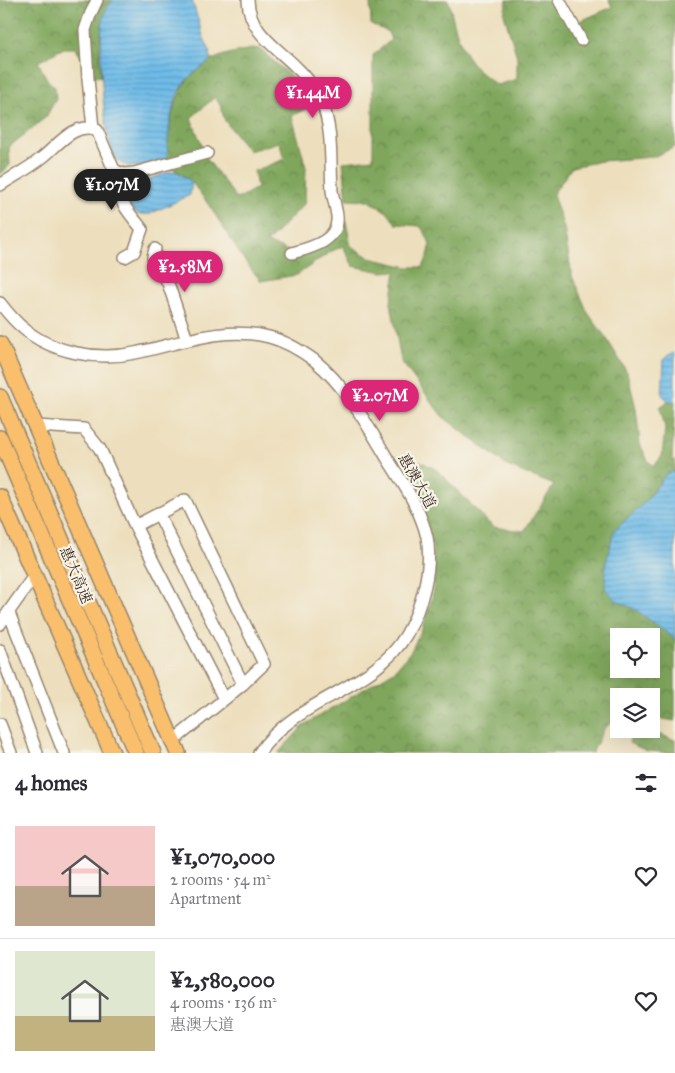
<!DOCTYPE html>
<html lang="en">
<head>
<meta charset="utf-8">
<style>
  :root { --surface:#fff; --page:#f2f2f3; --text:#2b2b33; --muted:#7c7c81; --line:#e1e1e2; --accent:#db2777 }
  body { margin:0; font-family:"IM FELL Great Primer","Noto Serif SC",serif; background:var(--page); color:var(--text); height:100vh; display:flex; flex-direction:column; font-size:19px; white-space:nowrap }
  * { box-sizing:border-box; margin:0 }
  p { font-size:16px; color:var(--muted) }
  .icon { flex:none; width:28px; height:28px; fill:none; stroke:currentColor; stroke-width:2; stroke-linecap:round; stroke-linejoin:round }
  .map { position:relative; height:753px; overflow:hidden }
  .drawer { display:flex; flex-direction:column; background:var(--surface); flex:1 }
  .drawer>* { flex:none }
  .fabs { position:absolute; left:610px; top:628px; display:grid; gap:10px }
  .fabs a { display:grid; place-items:center; width:50px; height:50px; border-radius:0px; background:var(--surface); box-shadow:0 5px 20px #0002; font-size:25px }
  .price { position:absolute; translate:-50% -42px; padding:0 11px; border-radius:18px; background:var(--accent); color:#fff; font-size:16px; line-height:32px; filter:drop-shadow(0 1px 2px #0008) }
  .price::after { content:''; position:absolute; left:50%; top:30px; width:15px; height:11px; margin-left:-8px; background:inherit; clip-path:polygon(0 0,100% 0,50% 100%) }
  .price.active { background:#222; color:#fff }
  ul { padding:0; list-style:none }
  li { display:flex; align-items:center; gap:15px; height:125px; padding:0 15px }
  li+li { border-top:1px solid var(--line) }
  li span { display:grid; place-items:center; flex:none; width:140px; height:100px; border-radius:0px; color:#555 }
  li>.icon { margin-inline-start:auto }
  span .icon { width:60px; height:60px; fill:#fffc; stroke-width:1 }
  li b { font-size:21px }
  h2 { display:flex; justify-content:space-between; align-items:center; height:60px; padding:0 15px; font-size:21px }
  .map>svg:first-child { display:block }
  .forest { fill:url(#forest-crowns); stroke:#5d683d; fill-rule:evenodd }
  .water { fill:url(#water-rules); stroke:#557384 }
  .lines { fill:none; stroke-linecap:round; stroke-linejoin:round }
  .minor-casing { stroke:#94846e; stroke-width:14 }
  .highway-casing { stroke:#94846e; stroke-width:18 }
  .minor { stroke:#fff; stroke-width:11 }
  .highway { stroke:#f9bf6d; stroke-width:15 }
  .labels { text-anchor:middle; dominant-baseline:central; stroke-width:4.5; stroke-linejoin:round; paint-order:stroke }
  .street-label { font-size:15px; fill:#3b2a1e; stroke:#f7f3e8 }
</style>
</head>
<body>
<div class="map">
<svg width="675" height="753" viewBox="0 0 675 753">
  <defs>
    <pattern id="forest-crowns" width="20" height="18" patternUnits="userSpaceOnUse" patternTransform="scale(1.25)"><rect width="20" height="18" fill="#7fa65c"/><path d="M2 6a3 3 0 1 1 6 0M12 15a3 3 0 1 1 6 0" fill="none" stroke="#69874b"/></pattern>
    <pattern id="water-rules" width="6" height="5" patternUnits="userSpaceOnUse" patternTransform="scale(1.25)"><rect width="6" height="5" fill="#6fbce9"/><path d="M0 2.5h6" fill="none" stroke="#5c99bc"/></pattern>
  </defs>
  <rect width="100%" height="100%" fill="#f7f3e8"/>
  <filter id="ink" filterUnits="userSpaceOnUse"><feTurbulence type="fractalNoise" baseFrequency=".02" numOctaves="2"/><feDisplacementMap in="SourceGraphic" scale="10" xChannelSelector="R" yChannelSelector="G"/><feConvolveMatrix kernelMatrix="1 2 1 2 8 2 1 2 1" color-interpolation-filters="sRGB"/></filter>
  <filter id="wash" filterUnits="userSpaceOnUse"><feTurbulence type="fractalNoise" baseFrequency=".0096" numOctaves="4" result="noise"/><feDisplacementMap in="SourceGraphic" scale="20" xChannelSelector="R" yChannelSelector="G"/><feGaussianBlur stdDeviation="1.12" result="paint"/><feColorMatrix in="noise" values="0 0 0 0 0 0 0 0 0 0 0 0 0 0 0 0 0 1.4 0 .05"/><feComposite in="paint" operator="in"/></filter>
  <g filter="url(#wash)">
    <rect width="100%" height="100%" fill="#eddfbd"/>
    <path class="forest" d="M0 0H113C98 17 99 55 101 77L93 75 75 48H64L38 62 48 81 55 87 56 99 46 117 9 147 10 165 0 175Z
      M370 0H448C451 6 451 13 453 19 460 49 471 68 497 85L517 79V57L504 14 507 0H557L571 25 612 7 609 0H675V147L653 157 602 161 572 167 553 194 564 228 572 276 588 313 607 339 627 372 636 408 640 444 648 461 654 466 662 456 665 428 660 407 668 401H675L672 460H675V472L667 473 646 501 614 531 606 563V588L616 600 636 610 675 639V721L651 717V696H619V718L605 727 592 753H278L304 725 394 671 411 651 422 629 432 599 435 570 432 543 407 481 405 469 410 463 420 461 437 470 493 527 524 531 554 485 507 466 442 416 401 361 391 303 396 271 382 272 353 266 343 246 330 252 297 275 261 281C235 253 220 217 196 188 194 185 191 181 189 179 181 173 170 169 167 158 164 149 169 134 170 125 181 69 206 55 259 48L301 85 309 107 292 116 306 167 305 203 267 243 302 256 346 222 351 246 370 258 408 267H423C432 247 433 244 420 226L396 224 387 212 368 200 347 199 343 162 373 159V55L391 40 388 32 371 24ZM215 97 220 105 225 121 249 151 279 142 285 159 254 171 257 188 237 199 208 160 191 118ZM619 636H651V669H619Z
      M632 731 653 732 675 740V753L647 751 629 743Z"/>
    <path class="water" d="M113 0H192L203 36 210 51 211 60C202 67 192 74 184 83 170 102 168 136 167 159L164 161C150 164 132 171 119 162 102 149 98 43 103 20 104 12 108 6 113 0Z
      M176 171 192 182 190 195 150 214H138L131 209 128 193 130 187 165 173Z
      M675 353V401H668L662 395 664 359 668 355Z
      M675 472V639L636 610 616 600 605 588 606 563 614 531 646 501 667 473Z"/>
  </g>
  <g filter="url(#ink)">
    <g class="lines">
      <defs>
        <path id="minor" d="M248 0C249 33 278 48 298 69 307 77 317 92 322 103 333 130 330 161 332 190 333 199 336 207 337 216 340 241 310 248 292 253
          M559 0 581 40
          M93 128 88 79 85 30 90 15 97 0
          M124 174C114 201 126 208 142 229L134 252 125 257
          M0 185C14 176 30 168 43 157 58 145 75 121 97 130L114 170 124 174 134 173 207 153
          M155 249 153 257 168 283 187 340
          M0 303C7 312 14 321 23 328 52 353 98 361 135 353 179 344 223 325 269 337 285 341 300 350 314 360 345 385 367 424 387 458 403 483 420 508 427 537 433 568 421 609 406 635 374 690 296 698 259 753
          M36 426 84 429 100 449 135 526 185 500 264 664 243 684 173 741
          M158 513 243 684
          M135 526 224 699
          M9 613 64 753
          M0 624 34 576
          M0 650 37 753
          M0 724 11 753"/>
        <path id="highway" d="M0 344 178 753
          M0 397 153 753
          M0 438 136 753
          M0 497 112 753"/>
      </defs>
      <use href="#minor" class="minor-casing"/>
      <use href="#highway" class="highway-casing"/>
      <use href="#minor" class="minor"/>
      <use href="#highway" class="highway"/>
    </g>
  </g>
  <g class="labels">
    <g class="street-label">
      <text transform="translate(417 481) rotate(61)">惠澳大道</text>
      <text transform="translate(76 575) rotate(67)">惠大高速</text>
    </g>
  </g>
</svg>
<div class="fabs">
<a><svg class="icon" aria-label="locate" viewBox="0 0 24 24"><circle cx="12" cy="12" r="6"/><path d="M12 2v4M12 18v4M2 12h4M18 12h4"/></svg></a>
<a><svg class="icon" aria-label="layers" viewBox="0 0 24 24"><path d="M12 4l9 5-9 5-9-5zM3 14l9 5 9-5"/></svg></a>
</div>
<b class="price" style="left:313px;top:119px">¥1.44M</b>
<b class="price active" style="left:112px;top:211px">¥1.07M</b>
<b class="price" style="left:185px;top:293px">¥2.58M</b>
<b class="price" style="left:380px;top:422px">¥2.07M</b>
</div>
<section class="drawer">
<h2>4 homes<svg class="icon" aria-label="filters" viewBox="0 0 24 24"><path d="M4 7h16M4 17h16"/><circle cx="9" cy="7" r="2"/><circle cx="15" cy="17" r="2"/></svg></h2>
<ul>
<li><span style="background:linear-gradient(#f6c9c9 60%,#b9a48a 0)"><svg class="icon" aria-label="home" viewBox="0 0 24 24"><path d="M3 11l9-7 9 7M6 9v11h12V9"/></svg></span><div><b>¥1,070,000</b><p>2 rooms · 54 m²</p><p>Apartment</p></div><svg class="icon" aria-label="heart" viewBox="0 0 24 24"><path d="M12 20l-8-8c-3-5 5-10 8-4 3-6 11-1 8 4z"/></svg></li>
<li><span style="background:linear-gradient(#dfe7d0 65%,#c2b280 0)"><svg class="icon" aria-label="home" viewBox="0 0 24 24"><path d="M3 11l9-7 9 7M6 9v11h12V9"/></svg></span><div><b>¥2,580,000</b><p>4 rooms · 136 m²</p><p>惠澳大道</p></div><svg class="icon" aria-label="heart" viewBox="0 0 24 24"><path d="M12 20l-8-8c-3-5 5-10 8-4 3-6 11-1 8 4z"/></svg></li>
</ul>
</section>
</body>
</html>
